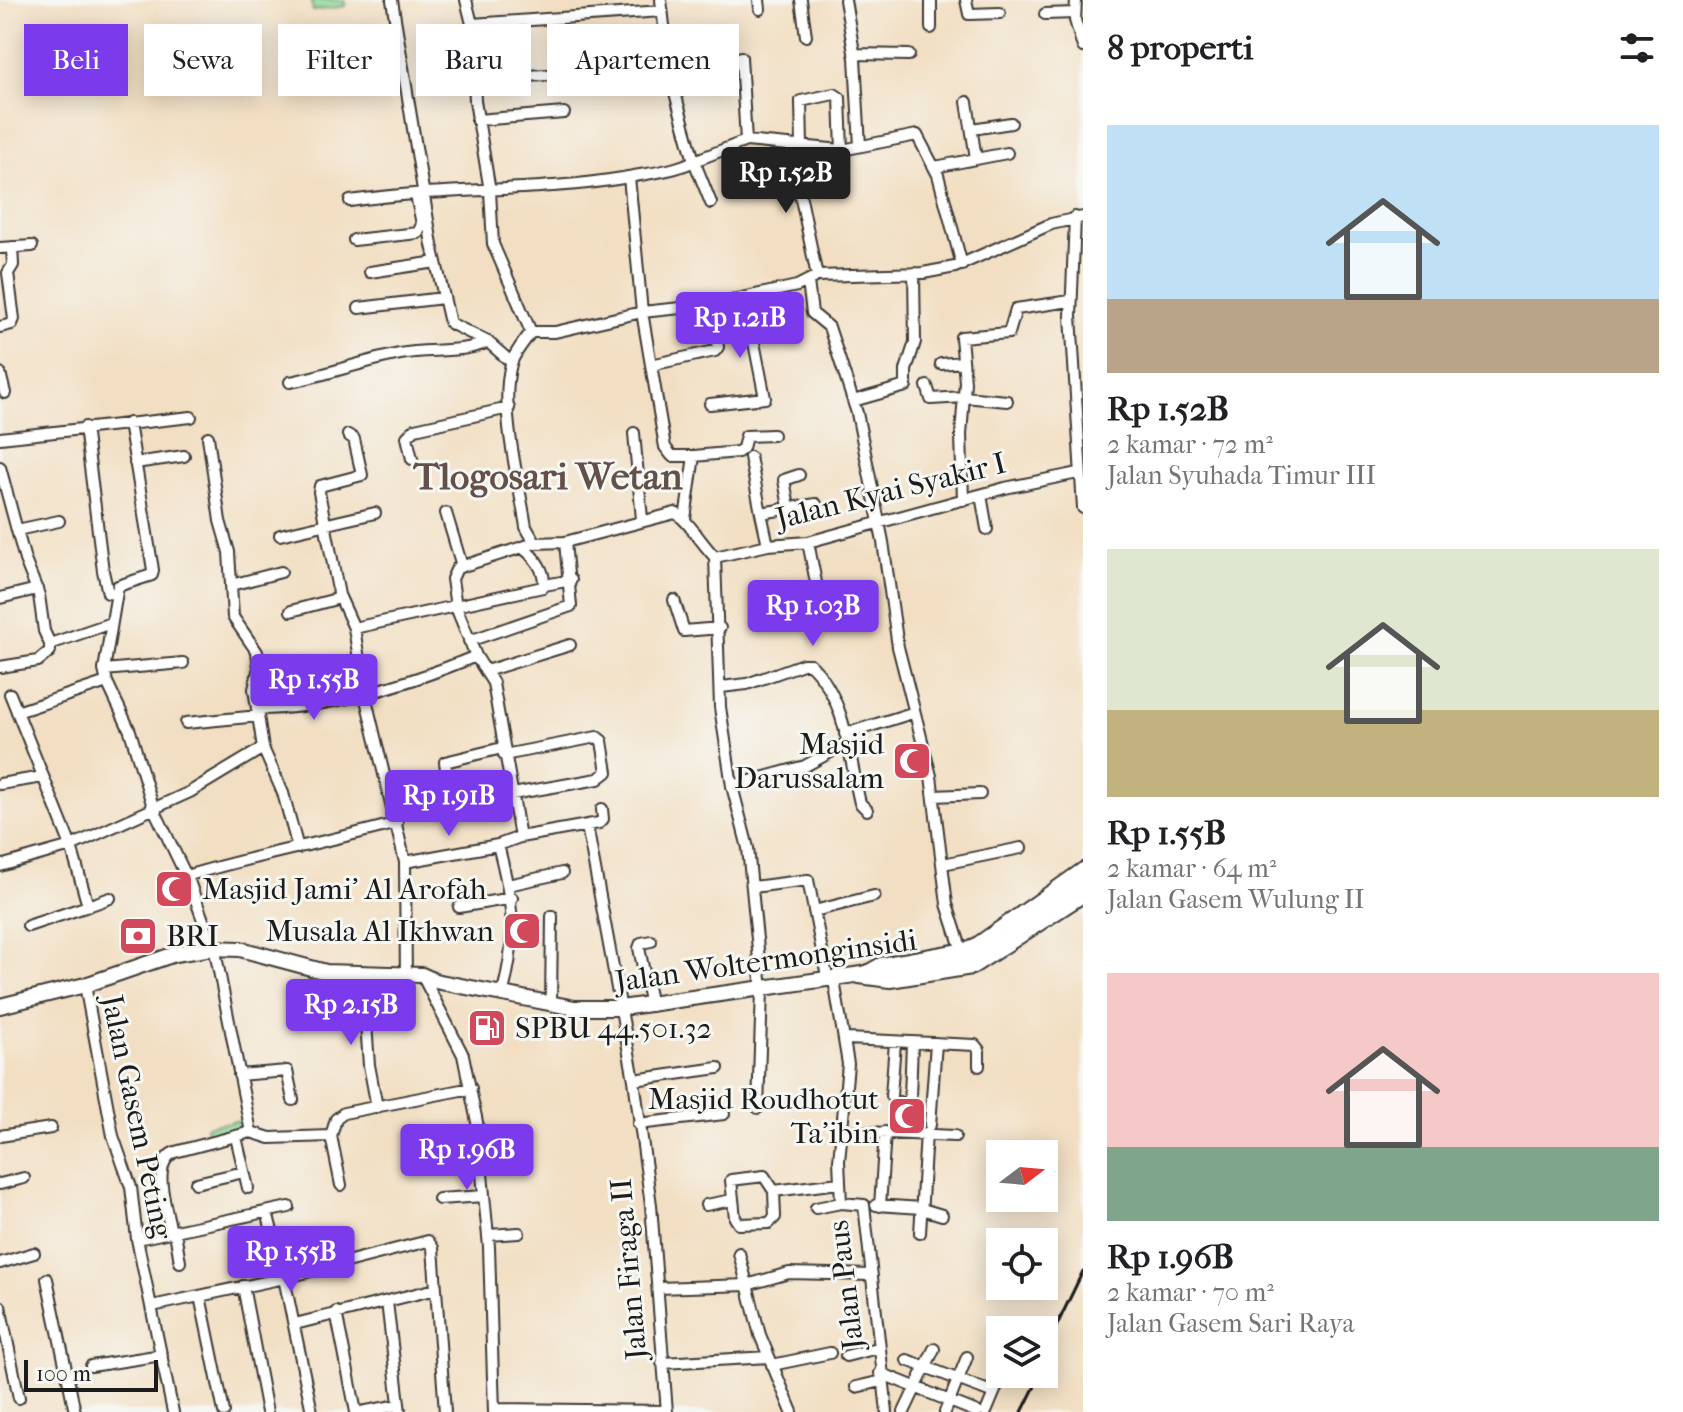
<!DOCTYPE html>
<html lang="id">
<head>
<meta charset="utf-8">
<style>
  :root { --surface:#fff; --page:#f6f6f6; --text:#202124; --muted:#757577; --accent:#7c3aed }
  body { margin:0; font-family:"IM FELL French Canon",serif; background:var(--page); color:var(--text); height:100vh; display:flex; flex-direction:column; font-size:30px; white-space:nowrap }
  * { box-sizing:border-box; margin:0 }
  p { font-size:26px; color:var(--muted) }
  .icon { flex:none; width:44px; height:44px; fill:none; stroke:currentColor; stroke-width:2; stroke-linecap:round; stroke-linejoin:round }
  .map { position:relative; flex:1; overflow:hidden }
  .sheet { display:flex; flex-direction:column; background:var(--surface); width:600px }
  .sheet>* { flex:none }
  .hud { position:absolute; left:24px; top:24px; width:760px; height:72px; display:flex; gap:16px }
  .needle { width:52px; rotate:74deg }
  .buttons { position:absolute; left:986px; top:1140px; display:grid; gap:16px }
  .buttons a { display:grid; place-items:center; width:72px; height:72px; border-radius:0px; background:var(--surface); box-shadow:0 4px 20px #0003; font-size:40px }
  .scale { position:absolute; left:24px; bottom:20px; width:134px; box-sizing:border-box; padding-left:8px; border:4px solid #1c1c1c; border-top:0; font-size:22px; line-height:28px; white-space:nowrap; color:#1c1c1c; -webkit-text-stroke:6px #f6f6f2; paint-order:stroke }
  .price { position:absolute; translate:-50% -68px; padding:0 18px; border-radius:8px; background:var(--accent); color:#fff; font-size:26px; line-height:52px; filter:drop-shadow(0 2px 4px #0008) }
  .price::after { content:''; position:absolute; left:50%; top:48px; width:24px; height:18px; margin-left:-12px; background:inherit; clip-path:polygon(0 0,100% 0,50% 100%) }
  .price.current { background:#222; color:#fff }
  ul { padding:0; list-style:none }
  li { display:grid; align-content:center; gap:16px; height:424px; padding:0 24px }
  li span { display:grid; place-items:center; height:248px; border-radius:0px; color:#555 }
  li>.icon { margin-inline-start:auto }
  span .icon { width:144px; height:144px; fill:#fffc; stroke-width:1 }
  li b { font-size:34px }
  h2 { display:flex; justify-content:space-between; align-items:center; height:96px; padding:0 24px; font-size:34px }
  .tag { padding:0 28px; border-radius:0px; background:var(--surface); box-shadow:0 4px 20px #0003; font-size:28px; line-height:72px }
  .tag.current { background:var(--accent); color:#fff }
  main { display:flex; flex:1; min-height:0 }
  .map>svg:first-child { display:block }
  .green { fill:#8fda97; stroke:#567b5a; stroke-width:2 }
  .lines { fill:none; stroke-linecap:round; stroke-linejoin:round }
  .minor-casing { stroke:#3c3935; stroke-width:14 }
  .tertiary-casing { stroke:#3c3935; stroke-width:16 }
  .secondary-casing { stroke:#3c3935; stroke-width:18 }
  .minor { stroke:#fff; stroke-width:10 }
  .tertiary { stroke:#fff; stroke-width:12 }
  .secondary { stroke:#fff; stroke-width:14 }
  .rail { stroke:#1c1c1c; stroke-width:3 }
  .labels { text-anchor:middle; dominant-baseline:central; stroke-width:6; stroke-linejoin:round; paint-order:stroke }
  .street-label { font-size:30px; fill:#1c1c1c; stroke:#f6f6f2 }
  .poi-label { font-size:30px; fill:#1c1c1c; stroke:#f6f6f2; text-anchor:end }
  .district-label { font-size:38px; font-weight:bold; fill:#64504a; stroke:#f6f6f2 }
</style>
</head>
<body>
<main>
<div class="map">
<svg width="1083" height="1412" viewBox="0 0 1083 1412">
  <rect width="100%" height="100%" fill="#f6f6f2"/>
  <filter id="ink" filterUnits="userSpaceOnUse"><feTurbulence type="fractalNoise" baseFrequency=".0125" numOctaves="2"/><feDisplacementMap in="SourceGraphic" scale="16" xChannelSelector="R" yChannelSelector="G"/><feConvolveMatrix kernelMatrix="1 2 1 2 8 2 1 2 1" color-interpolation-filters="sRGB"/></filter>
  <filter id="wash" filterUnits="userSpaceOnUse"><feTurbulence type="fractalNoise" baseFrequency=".006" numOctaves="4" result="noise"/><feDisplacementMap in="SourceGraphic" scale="32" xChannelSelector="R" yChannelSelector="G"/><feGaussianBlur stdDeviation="1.8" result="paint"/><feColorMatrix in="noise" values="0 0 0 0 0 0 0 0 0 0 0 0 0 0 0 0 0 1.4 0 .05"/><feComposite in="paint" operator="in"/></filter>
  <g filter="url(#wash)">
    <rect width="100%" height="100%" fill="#f2dfc3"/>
    <path class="green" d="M311 0H344L345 6 313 11Z
      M238 1121 240 1133 208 1138 206 1126Z"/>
  </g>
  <g filter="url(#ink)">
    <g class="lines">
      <defs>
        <path id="minor" d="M392 0 432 245 450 323 488 342 511 362
          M466 0 472 24 475 101 490 191 493 244 531 332C524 342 514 353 511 364 499 409 519 481 526 527L535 543 565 542 675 513C687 518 703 546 715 557L720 707 732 786 748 848 762 990 758 1108
          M661 0 670 75 694 161 746 141 842 150 917 135 938 175 962 265
          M759 0 760 9
          M801 0 806 36
          M845 0 855 58 860 146
          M931 0V28
          M966 0 969 14 1000 13
          M1076 0 1075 20 1083 47
          M1045 14 1075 13
          M472 24 662 11
          M854 54 909 55
          M741 57 746 141
          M476 78 548 75
          M967 102 976 158
          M477 120 564 113
          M972 129 1011 123
          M790 145 817 276
          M802 146 801 101 834 94 840 98 842 150
          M935 167 1007 153
          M629 177 642 312 665 447 672 456H694
          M350 201C441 187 533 193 623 178 648 173 672 172 694 161L711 203
          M1075 217 1071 316 1083 508
          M354 240 418 233 422 224 416 195
          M0 248 32 246
          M370 272 436 262
          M808 282 812 313 829 327 857 413 883 542 898 647 931 776 947 904 962 951
          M359 308 443 298
          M0 327 12 324 14 319 8 273 13 265 12 247
          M531 332H555L642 312 710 305 797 286 817 276 923 273 955 267 1051 224 1083 217
          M941 364 962 362
          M651 365 715 351 718 347 710 305
          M0 373 5 393
          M290 382C327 375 363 361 400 354 429 348 461 354 488 342
          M927 386 931 399 964 397 1007 401
          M853 401 906 386V370L915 342 914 273
          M710 404 765 398 745 297
          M129 423 153 570 152 575 118 586 104 670 107 682 130 731 153 807 190 884 216 956 251 1132
          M85 427 103 571 108 593 116 594
          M634 433 642 519
          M348 435 354 439 362 475 320 486 319 492 339 595 354 628 364 691 405 862 406 982
          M208 437 220 521 229 552 233 617 257 652 259 667 254 689 263 748 283 793 298 848
          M0 438 191 417
          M750 457 761 513
          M412 459 407 437 415 429 509 408
          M135 463 184 456
          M0 467 25 560 39 595 44 631 50 644
          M981 495 987 529
          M963 500 961 435 965 382 961 337 1009 333 1016 309 1070 301
          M789 507 784 480 799 475
          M446 513 462 566
          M685 519 694 456 738 452 743 448 746 436 773 435
          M17 530 59 521
          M280 535 375 513
          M768 545 761 513 816 504
          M715 557 768 545 808 542 1005 488 1078 473
          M231 585 281 572
          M545 585 571 580
          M0 598 37 589
          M674 600 684 631 720 628
          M291 611 340 598
          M797 626 823 618 808 542
          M354 628 543 587C547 573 535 557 524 549
          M469 641 571 606 565 542
          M0 667 38 661 50 651V644L111 623
          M104 670 183 663
          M486 671 570 645
          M721 687 747 684 803 664H810C847 699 849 758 860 803L867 810
          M10 694 71 846 88 906 28 926
          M258 709C331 709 408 684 476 656
          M17 712 107 682
          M186 723 259 716
          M845 734 912 713
          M502 748 445 762 450 797 455 804 598 779 607 772 602 741 597 737 504 755
          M0 784 43 777
          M732 786 805 766 847 743
          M934 796 980 794
          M587 826 634 1080 651 1205 667 1412
          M520 837 493 683 476 656 456 607 452 579 457 568 535 543
          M405 862 498 845
          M943 864 1021 848
          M0 866 71 846 190 792 263 748
          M186 876C256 855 327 842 397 823
          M508 885 562 873
          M753 887 808 880 828 981
          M88 906 110 898
          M459 907 512 898
          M814 911 874 896
          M651 941 641 943 639 948 651 1006
          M422 975 463 1055 477 1122 489 1247 494 1412
          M834 980 848 1064 839 1161 841 1203 864 1205 887 1412
          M363 982 369 1065 377 1107
          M85 985 113 1136 131 1187 137 1239 173 1412
          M502 995C518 938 513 902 498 845L520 837 599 823 603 819 602 809
          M551 1005 552 916
          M847 1039 975 1045 979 1050V1066
          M239 1075 287 1071 293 1100
          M634 1080 718 1068
          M891 1096 895 1042
          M910 1097 912 1043
          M638 1124 724 1114
          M930 1125 936 1043
          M844 1131 955 1136
          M251 1132 270 1138 331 1136 341 1185
          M898 1132 899 1102
          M0 1136 51 1128
          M331 1136 336 1119 344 1113 471 1088
          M236 1137 248 1188
          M764 1176 774 1191 775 1217 769 1223 739 1224 735 1218 731 1180Z
          M196 1183 244 1172
          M0 1184 24 1178
          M774 1191 839 1183
          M439 1199 484 1196
          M706 1205 732 1200
          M876 1205 922 1208
          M880 1206 885 1132
          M816 1208 841 1203
          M922 1209 942 1215
          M267 1212 277 1250
          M175 1232 180 1262
          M171 1233C168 1211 149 1163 175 1152L251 1132
          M920 1233 926 1133
          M488 1235 519 1233
          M137 1239 289 1207
          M739 1253 760 1335 792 1412
          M0 1263 34 1253
          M284 1278 312 1412
          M47 1279 75 1412
          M243 1286 267 1412
          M658 1288 747 1285 789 1273 872 1275
          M200 1296 224 1412
          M387 1302 400 1412
          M0 1306 19 1398
          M152 1306 284 1278 428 1241 433 1248 445 1412
          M336 1312 356 1412
          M295 1324 436 1289
          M846 1356 878 1348
          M907 1360 994 1393
          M662 1363 769 1357
          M772 1365 830 1353
          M91 1366 162 1355
          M880 1373 977 1412
          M856 1387 882 1381
          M494 1409 667 1411
          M361 1412 399 1405
          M904 1412 934 1349
          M945 1412 967 1357
          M986 1412 1002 1374"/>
        <path id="tertiary" d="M865 973 881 964 971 948 1083 869
          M859 977 890 981 972 968 1083 896"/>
        <path id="secondary" d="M0 1006 85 985 175 954 212 948 240 949 326 972 422 975 435 981 575 1008H621L968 959 1004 940 1083 881"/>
      </defs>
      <use href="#minor" class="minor-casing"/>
      <use href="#tertiary" class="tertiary-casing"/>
      <use href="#secondary" class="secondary-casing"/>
      <use href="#minor" class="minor"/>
      <use href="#tertiary" class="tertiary"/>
      <use href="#secondary" class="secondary"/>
      <path class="rail" d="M1044 1352 1083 1271
        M1022 1412 1041 1374"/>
    </g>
  </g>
  <defs>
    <symbol id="mosque-square" viewBox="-11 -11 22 22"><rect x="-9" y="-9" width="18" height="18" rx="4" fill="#d1495b" stroke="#f6f6f2"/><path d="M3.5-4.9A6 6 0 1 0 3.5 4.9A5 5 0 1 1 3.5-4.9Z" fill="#fff"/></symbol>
    <symbol id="bank-square" viewBox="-11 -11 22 22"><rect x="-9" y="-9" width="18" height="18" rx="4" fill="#d1495b" stroke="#f6f6f2"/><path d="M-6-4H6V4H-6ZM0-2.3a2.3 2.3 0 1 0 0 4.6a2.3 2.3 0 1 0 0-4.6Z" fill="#fff"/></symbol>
    <symbol id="fuel-square" viewBox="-11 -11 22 22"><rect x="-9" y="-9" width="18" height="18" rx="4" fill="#d1495b" stroke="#f6f6f2"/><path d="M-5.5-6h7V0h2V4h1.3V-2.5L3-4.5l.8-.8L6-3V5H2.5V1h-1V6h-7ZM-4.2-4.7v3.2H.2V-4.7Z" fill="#fff"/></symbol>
  </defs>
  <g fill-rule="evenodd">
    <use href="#mosque-square" x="890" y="739" width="44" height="44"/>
    <use href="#mosque-square" x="152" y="867" width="44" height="44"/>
    <use href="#mosque-square" x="500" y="909" width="44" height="44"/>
    <use href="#bank-square" x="116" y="914" width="44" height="44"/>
    <use href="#fuel-square" x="465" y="1006" width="44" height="44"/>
    <use href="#mosque-square" x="885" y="1094" width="44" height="44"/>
  </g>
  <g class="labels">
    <g class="street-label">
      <text transform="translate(891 491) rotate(-14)">Jalan Kyai Syakir I</text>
      <text transform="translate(766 961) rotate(-8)">Jalan Woltermonginsidi</text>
      <text transform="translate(137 1117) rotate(78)">Jalan Gasem Peting</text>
      <text transform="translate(629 1269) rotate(-95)">Jalan Firaga II</text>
      <text transform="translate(846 1285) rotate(-97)">Jalan Paus</text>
    </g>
    <g class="poi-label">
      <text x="884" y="744">Masjid<tspan x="884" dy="34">Darussalam</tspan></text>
      <text x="202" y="889" text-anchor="start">Masjid Jami' Al Arofah</text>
      <text x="494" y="931">Musala Al Ikhwan</text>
      <text x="166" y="936" text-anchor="start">BRI</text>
      <text x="515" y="1028" text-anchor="start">SPBU 44.501.32</text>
      <text x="879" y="1099">Masjid Roudhotut<tspan x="879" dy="34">Ta'ibin</tspan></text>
    </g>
    <g class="district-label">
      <text x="548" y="476">Tlogosari Wetan</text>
    </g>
  </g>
</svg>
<div class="buttons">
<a><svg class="needle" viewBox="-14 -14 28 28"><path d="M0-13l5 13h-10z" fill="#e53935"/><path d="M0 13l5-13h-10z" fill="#757577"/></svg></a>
<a><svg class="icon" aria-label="locate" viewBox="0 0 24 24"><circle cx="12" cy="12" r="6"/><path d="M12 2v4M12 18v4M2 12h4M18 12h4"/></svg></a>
<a><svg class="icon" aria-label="layers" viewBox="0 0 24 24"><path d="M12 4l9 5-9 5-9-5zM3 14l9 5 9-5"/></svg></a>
</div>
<div class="scale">100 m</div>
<b class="price current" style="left:786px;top:215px">Rp 1.52B</b>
<b class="price" style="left:740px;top:360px">Rp 1.21B</b>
<b class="price" style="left:813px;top:648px">Rp 1.03B</b>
<b class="price" style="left:314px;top:722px">Rp 1.55B</b>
<b class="price" style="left:449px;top:838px">Rp 1.91B</b>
<b class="price" style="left:351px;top:1047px">Rp 2.15B</b>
<b class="price" style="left:467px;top:1192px">Rp 1.96B</b>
<b class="price" style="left:291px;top:1294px">Rp 1.55B</b>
<div class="hud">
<a class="tag current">Beli</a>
<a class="tag">Sewa</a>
<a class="tag">Filter</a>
<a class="tag">Baru</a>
<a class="tag">Apartemen</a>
</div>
</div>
<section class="sheet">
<h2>8 properti<svg class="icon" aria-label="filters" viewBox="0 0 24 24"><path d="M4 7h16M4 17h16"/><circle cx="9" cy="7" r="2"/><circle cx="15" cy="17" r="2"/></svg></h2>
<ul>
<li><span style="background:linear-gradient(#bfe0f5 70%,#b9a48a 0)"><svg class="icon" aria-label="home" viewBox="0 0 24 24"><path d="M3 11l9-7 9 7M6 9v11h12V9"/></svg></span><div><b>Rp 1.52B</b><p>2 kamar · 72 m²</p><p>Jalan Syuhada Timur III</p></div></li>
<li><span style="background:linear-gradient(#dfe7d0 65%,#c2b280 0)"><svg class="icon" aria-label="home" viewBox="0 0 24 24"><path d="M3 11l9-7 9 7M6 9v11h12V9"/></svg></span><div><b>Rp 1.55B</b><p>2 kamar · 64 m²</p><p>Jalan Gasem Wulung II</p></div></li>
<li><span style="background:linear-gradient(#f6c9c9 70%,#7fa58c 0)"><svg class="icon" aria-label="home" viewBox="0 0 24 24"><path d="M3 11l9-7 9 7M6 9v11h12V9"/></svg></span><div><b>Rp 1.96B</b><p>2 kamar · 70 m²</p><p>Jalan Gasem Sari Raya</p></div></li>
</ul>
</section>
</main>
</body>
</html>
